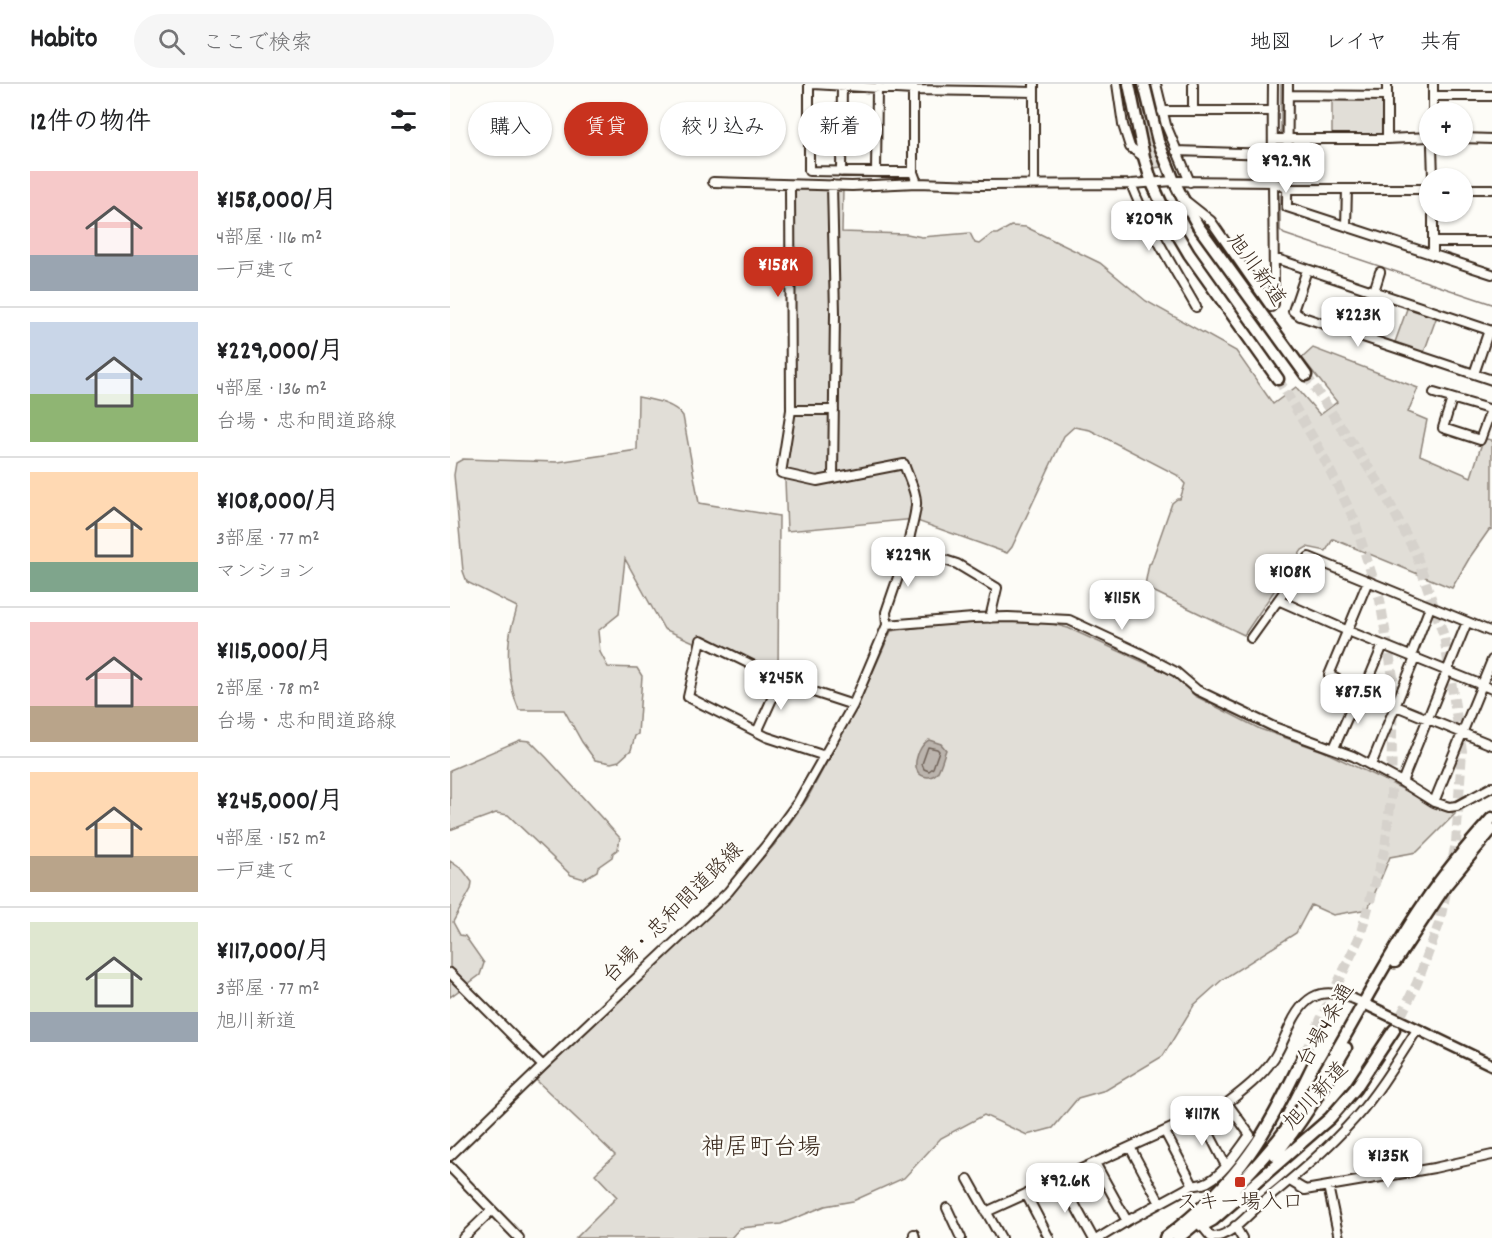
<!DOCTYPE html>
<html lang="ja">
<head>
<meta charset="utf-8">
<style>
  :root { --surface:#fff; --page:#f6f6f6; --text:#202124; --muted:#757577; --line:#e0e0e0; --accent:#c8321e }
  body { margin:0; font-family:Dekko,"Klee One",sans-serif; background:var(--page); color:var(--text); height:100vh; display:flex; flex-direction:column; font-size:22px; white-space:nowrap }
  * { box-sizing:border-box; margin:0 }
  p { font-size:20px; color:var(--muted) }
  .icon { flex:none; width:33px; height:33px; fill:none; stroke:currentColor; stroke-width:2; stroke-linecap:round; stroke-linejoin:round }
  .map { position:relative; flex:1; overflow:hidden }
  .drawer { display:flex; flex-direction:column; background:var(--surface); width:450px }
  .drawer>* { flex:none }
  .guide { position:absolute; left:18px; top:18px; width:570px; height:54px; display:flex; gap:12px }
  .tools { position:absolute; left:969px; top:18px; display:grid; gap:12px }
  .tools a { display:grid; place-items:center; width:54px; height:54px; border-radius:50%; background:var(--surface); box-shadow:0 2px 4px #0004; font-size:30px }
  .price { position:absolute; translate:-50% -51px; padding:0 14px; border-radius:12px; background:#fff; color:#222; font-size:20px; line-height:39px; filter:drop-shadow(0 2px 3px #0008) }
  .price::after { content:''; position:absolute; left:50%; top:36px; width:18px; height:14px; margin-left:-9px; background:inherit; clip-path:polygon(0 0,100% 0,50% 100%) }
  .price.on { background:var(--accent); color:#fff }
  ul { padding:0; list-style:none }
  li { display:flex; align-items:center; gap:18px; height:150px; padding:0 30px }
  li+li { border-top:2px solid var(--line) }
  li span { display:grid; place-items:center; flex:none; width:168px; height:120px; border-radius:0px; color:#555 }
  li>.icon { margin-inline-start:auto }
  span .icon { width:72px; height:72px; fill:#fffc; stroke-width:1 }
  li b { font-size:26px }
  h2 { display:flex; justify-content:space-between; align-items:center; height:72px; padding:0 30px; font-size:26px }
  .chip { padding:0 21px; border-radius:27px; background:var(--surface); box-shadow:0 2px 4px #0004; font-size:21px; line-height:54px }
  .chip.on { background:var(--accent); color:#fff }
  header { display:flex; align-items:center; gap:36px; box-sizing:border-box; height:84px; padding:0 30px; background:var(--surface); border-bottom:2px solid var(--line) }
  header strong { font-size:28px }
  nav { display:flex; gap:33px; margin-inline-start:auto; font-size:21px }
  .search { width:420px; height:54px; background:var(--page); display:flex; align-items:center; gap:15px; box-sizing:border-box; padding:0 21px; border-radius:33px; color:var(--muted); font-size:22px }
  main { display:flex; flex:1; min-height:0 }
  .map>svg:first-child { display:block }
  .green { fill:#e1ded7; stroke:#8e847a; stroke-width:1.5 }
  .water { fill:#bbb4ad; stroke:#887d74; stroke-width:1.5 }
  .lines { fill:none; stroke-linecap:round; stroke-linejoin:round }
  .shore { stroke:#6e6157; stroke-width:1.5 }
  .stream { stroke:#887d74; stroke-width:1.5 }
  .highway-tunnel { stroke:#d6d2cc; stroke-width:10; stroke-dasharray:10 5; stroke-linecap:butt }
  .minor-casing { stroke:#3b2a1e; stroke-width:12 }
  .major-casing { stroke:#3b2a1e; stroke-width:14 }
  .highway-casing { stroke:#3b2a1e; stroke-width:15 }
  .minor { stroke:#fdfcf7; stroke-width:8 }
  .major { stroke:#fdfcf7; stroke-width:9 }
  .highway { stroke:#fdfcf7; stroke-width:10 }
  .poi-dot { fill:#c8321e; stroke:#fdfcf7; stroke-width:2 }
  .labels { text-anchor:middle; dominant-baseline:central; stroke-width:5; stroke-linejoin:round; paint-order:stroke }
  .street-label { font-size:21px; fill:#3b2a1e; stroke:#fdfcf7 }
  .poi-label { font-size:21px; fill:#3b2a1e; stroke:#fdfcf7 }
  .quarter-label { font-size:24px; fill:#3b2a1e; stroke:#fdfcf7 }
</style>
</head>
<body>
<header>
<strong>Habito</strong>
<div class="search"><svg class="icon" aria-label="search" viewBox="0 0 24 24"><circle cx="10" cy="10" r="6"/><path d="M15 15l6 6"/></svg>ここで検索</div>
<nav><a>地図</a><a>レイヤ</a><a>共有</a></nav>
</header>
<main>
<section class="drawer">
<h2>12件の物件<svg class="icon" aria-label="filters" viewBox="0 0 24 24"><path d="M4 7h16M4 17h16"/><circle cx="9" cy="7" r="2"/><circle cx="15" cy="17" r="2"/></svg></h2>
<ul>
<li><span style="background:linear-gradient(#f6c9c9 70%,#9aa5b1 0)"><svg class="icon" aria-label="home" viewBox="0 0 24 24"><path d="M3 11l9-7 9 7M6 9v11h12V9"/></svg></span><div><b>¥158,000/月</b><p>4部屋 · 116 m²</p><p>一戸建て</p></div></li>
<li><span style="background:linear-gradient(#c9d6e8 60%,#8fb573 0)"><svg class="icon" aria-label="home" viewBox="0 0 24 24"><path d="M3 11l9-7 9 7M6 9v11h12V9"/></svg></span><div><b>¥229,000/月</b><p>4部屋 · 136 m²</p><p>台場・忠和間道路線</p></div></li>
<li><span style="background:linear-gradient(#ffd9b3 75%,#7fa58c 0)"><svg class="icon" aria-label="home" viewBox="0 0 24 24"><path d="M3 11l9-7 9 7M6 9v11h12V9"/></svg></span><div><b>¥108,000/月</b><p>3部屋 · 77 m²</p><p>マンション</p></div></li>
<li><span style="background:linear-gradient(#f6c9c9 70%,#b9a48a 0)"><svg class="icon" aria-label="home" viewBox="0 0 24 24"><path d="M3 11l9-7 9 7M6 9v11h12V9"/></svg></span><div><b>¥115,000/月</b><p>2部屋 · 78 m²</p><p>台場・忠和間道路線</p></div></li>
<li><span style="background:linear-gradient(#ffd9b3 70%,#b9a48a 0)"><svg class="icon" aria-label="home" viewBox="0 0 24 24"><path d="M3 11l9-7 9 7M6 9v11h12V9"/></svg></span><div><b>¥245,000/月</b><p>4部屋 · 152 m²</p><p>一戸建て</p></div></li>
<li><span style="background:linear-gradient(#dfe7d0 75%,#9aa5b1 0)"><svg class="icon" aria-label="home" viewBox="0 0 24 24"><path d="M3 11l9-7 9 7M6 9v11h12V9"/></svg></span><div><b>¥117,000/月</b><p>3部屋 · 77 m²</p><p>旭川新道</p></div></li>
</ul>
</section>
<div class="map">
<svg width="1042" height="1154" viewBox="0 0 1042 1154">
  <rect width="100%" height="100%" fill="#fdfcf7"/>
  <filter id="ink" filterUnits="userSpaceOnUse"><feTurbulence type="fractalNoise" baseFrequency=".0167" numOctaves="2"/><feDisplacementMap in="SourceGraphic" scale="12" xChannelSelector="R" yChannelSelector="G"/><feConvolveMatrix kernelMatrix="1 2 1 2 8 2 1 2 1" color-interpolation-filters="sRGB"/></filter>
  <g filter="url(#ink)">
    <path class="green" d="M682 0H690L704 60 712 83 703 84 691 47Z
      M882 15H934L933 51H882Z
      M343 104 393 105 392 148 457 150 472 153 520 149 525 159 529 160 542 150H547L561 142 576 143 650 179 696 217 786 267 823 320 846 303 870 331 887 318 852 274 863 264 968 304 958 328 977 336 970 371 1021 393 1032 359 1037 355 1042 356V445L1039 446 1020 473 1002 504 883 455 876 467 857 463 852 466 794 551 705 508 695 501 699 480 701 479 722 419 727 415H730L735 400 727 391 640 346 624 343 614 352 562 463 557 469 467 437 466 435 337 447 335 396 343 336 345 150Z
      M958 222 987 232 973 271 944 261Z
      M188 313C203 316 224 319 233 332L249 419 329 432 328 594 269 564 248 560 214 545 175 475 169 530 148 547 150 568 158 583 187 584 192 592 188 650 185 652 181 666 169 677 161 679 145 676 132 658 114 626H69C59 603 55 566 62 541 64 535 66 529 67 523L17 498 13 487 4 391 6 379 13 375 108 378 187 366Z
      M524 536 595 538 618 544 722 591 745 612 810 645 873 667 1005 730 967 768 940 773 918 825 883 831 861 821 846 849 773 895 744 921 713 972 656 1006 628 1014 603 1044 577 1051 534 1031 491 1054 454 1094 403 1117 375 1122 331 1140 290 1144 281 1154H126L167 1113 145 1090 165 1071 85 995 284 807 325 760 357 715 411 615 441 547Z
      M70 656 80 657 97 674 170 754 168 765 163 769 162 773 148 783 147 787 134 795 121 791 58 731 46 729 0 746V686Z
      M0 777 13 786 22 798 21 805 3 838 10 851 15 852 34 879 30 891 0 913Z"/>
    <path class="water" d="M479 656 491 660 496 666C493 673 491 683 487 689 484 692 482 693 478 693 457 692 467 662 479 656Z"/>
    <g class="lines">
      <path class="shore" d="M478 663 487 665 489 667 483 684 479 687 474 685 472 680Z"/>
      <path class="stream" d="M831 0V52
        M830 91 831 59
        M830 111V146L834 150 1042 220"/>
      <path class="highway-tunnel" d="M856 291 929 399 966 470 994 552 1012 667 1006 759 1001 784
        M828 295 869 364 904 435 930 516 943 593 941 714 935 764 910 852 855 969
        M945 944 967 899 989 840 998 799"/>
      <defs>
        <path id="minor" d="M359 0V87L426 88H463
          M363 0 463 6 584 8
          M463 0V88L467 99
          M667 0 673 41 680 63 694 73
          M706 0 716 41 740 98
          M743 0V27
          M838 0 837 123 1042 190
          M937 0V55
          M838 11 937 12
          M983 12H1042
          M712 27H823
          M983 28V0
          M1012 54 1042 55
          M823 55H937L980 53
          M982 62 983 94
          M726 67 822 70
          M391 88 392 2
          M426 88 427 4
          M263 98 402 102 467 99 531 101 681 100 724 97 824 98 838 105H980
          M584 100V0
          M681 100C698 143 723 183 746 223
          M382 101 385 229 383 393
          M1012 105H1042
          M737 118 761 137 821 223 824 220C824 147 822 73 823 0
          M983 128V171
          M896 142 897 105
          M983 158H1042
          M824 174 1042 247
          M857 186 843 227 850 232 1042 296
          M910 252 930 188
          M1024 290 1039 246
          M984 309 1042 326
          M1002 315 993 344 1030 356 1041 326
          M341 326H384
          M458 464 507 480 547 504 540 534
          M918 497 879 591 909 607 1042 661
          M828 516 898 547 1042 605
          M437 541 523 534 558 533 619 536 692 570 726 588 747 606 824 643 903 672 952 698 984 718 999 723 1007 722 1042 703
          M801 554 859 473 1042 548
          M961 572 980 523
          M913 609 933 561
          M307 648 331 595
          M884 664 909 607
          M375 672 317 653 238 613 251 556 345 602 403 621
          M921 681 965 574
          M952 698 1017 538
          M984 718 1042 576
          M0 889 93 982
          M750 1032 776 1082
          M715 1048 743 1101C766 1104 787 1068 800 1051L777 1019
          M680 1063 710 1119
          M0 1072 93 982 278 808 318 759 348 718 403 621 437 541 436 528 458 464C459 449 465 436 466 421 467 408 458 393 454 380L367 397 331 389 341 326 340 101
          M645 1079 677 1137
          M0 1083 69 1154
          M610 1094 643 1154
          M518 1095 551 1154
          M840 1097 855 1106 984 1084 1042 1071
          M878 1102 889 1154
          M576 1110 599 1154
          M497 1124 511 1154
          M536 1128 777 1019C794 1006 812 992 824 974 831 963 835 952 841 940 858 904 880 903 913 919
          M752 1142 761 1153C778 1154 794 1135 806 1124 842 1095 877 1066 907 1032 930 1006 948 975 967 946
          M785 1142 792 1154
          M464 1150 465 1154
          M13 1154 42 1126
          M649 1154 677 1137 743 1101"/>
        <path id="major" d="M913 919 1042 981"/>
        <path id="highway" d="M679 0 694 73 702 99 720 138 739 170 828 295
          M694 0 708 57 724 97 733 115 748 142 856 291
          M945 878 996 801 1042 745
          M825 1071C853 1038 874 1001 896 964
          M752 1142 763 1136 880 1034 905 1005 944 946
          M715 1154C748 1129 776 1103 800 1069 822 1038 838 1003 855 969
          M728 1154C779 1114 825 1065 860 1011 900 948 932 880 974 819 994 789 1018 761 1042 734"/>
      </defs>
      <use href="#minor" class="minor-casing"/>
      <use href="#major" class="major-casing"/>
      <use href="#highway" class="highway-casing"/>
      <use href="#minor" class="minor"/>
      <use href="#major" class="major"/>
      <use href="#highway" class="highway"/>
    </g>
  </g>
  <rect class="poi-dot" x="784" y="1092" width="12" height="12" rx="3"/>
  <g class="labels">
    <g class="street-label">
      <text transform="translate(805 187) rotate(54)">旭川新道</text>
      <text transform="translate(224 830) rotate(-45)">台場・忠和間道路線</text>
      <text transform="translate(877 942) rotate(-60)">台場4条通</text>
      <text transform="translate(867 1013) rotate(-47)">旭川新道</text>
    </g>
    <g class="poi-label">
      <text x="790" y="1120">スキー場入口</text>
    </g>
    <g class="quarter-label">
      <text x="311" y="1065">神居町台場</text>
    </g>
  </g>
</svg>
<div class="tools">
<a>+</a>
<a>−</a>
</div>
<b class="price" style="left:836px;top:110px">¥92.9K</b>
<b class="price" style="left:699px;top:168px">¥209K</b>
<b class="price on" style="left:328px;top:214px">¥158K</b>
<b class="price" style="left:908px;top:264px">¥223K</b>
<b class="price" style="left:458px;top:504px">¥229K</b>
<b class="price" style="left:840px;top:521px">¥108K</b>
<b class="price" style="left:672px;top:547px">¥115K</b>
<b class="price" style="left:331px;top:627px">¥245K</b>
<b class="price" style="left:908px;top:641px">¥87.5K</b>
<b class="price" style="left:752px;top:1063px">¥117K</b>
<b class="price" style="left:938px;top:1105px">¥135K</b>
<b class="price" style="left:615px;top:1130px">¥92.6K</b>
<div class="guide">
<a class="chip">購入</a>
<a class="chip on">賃貸</a>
<a class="chip">絞り込み</a>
<a class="chip">新着</a>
</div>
</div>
</main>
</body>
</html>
